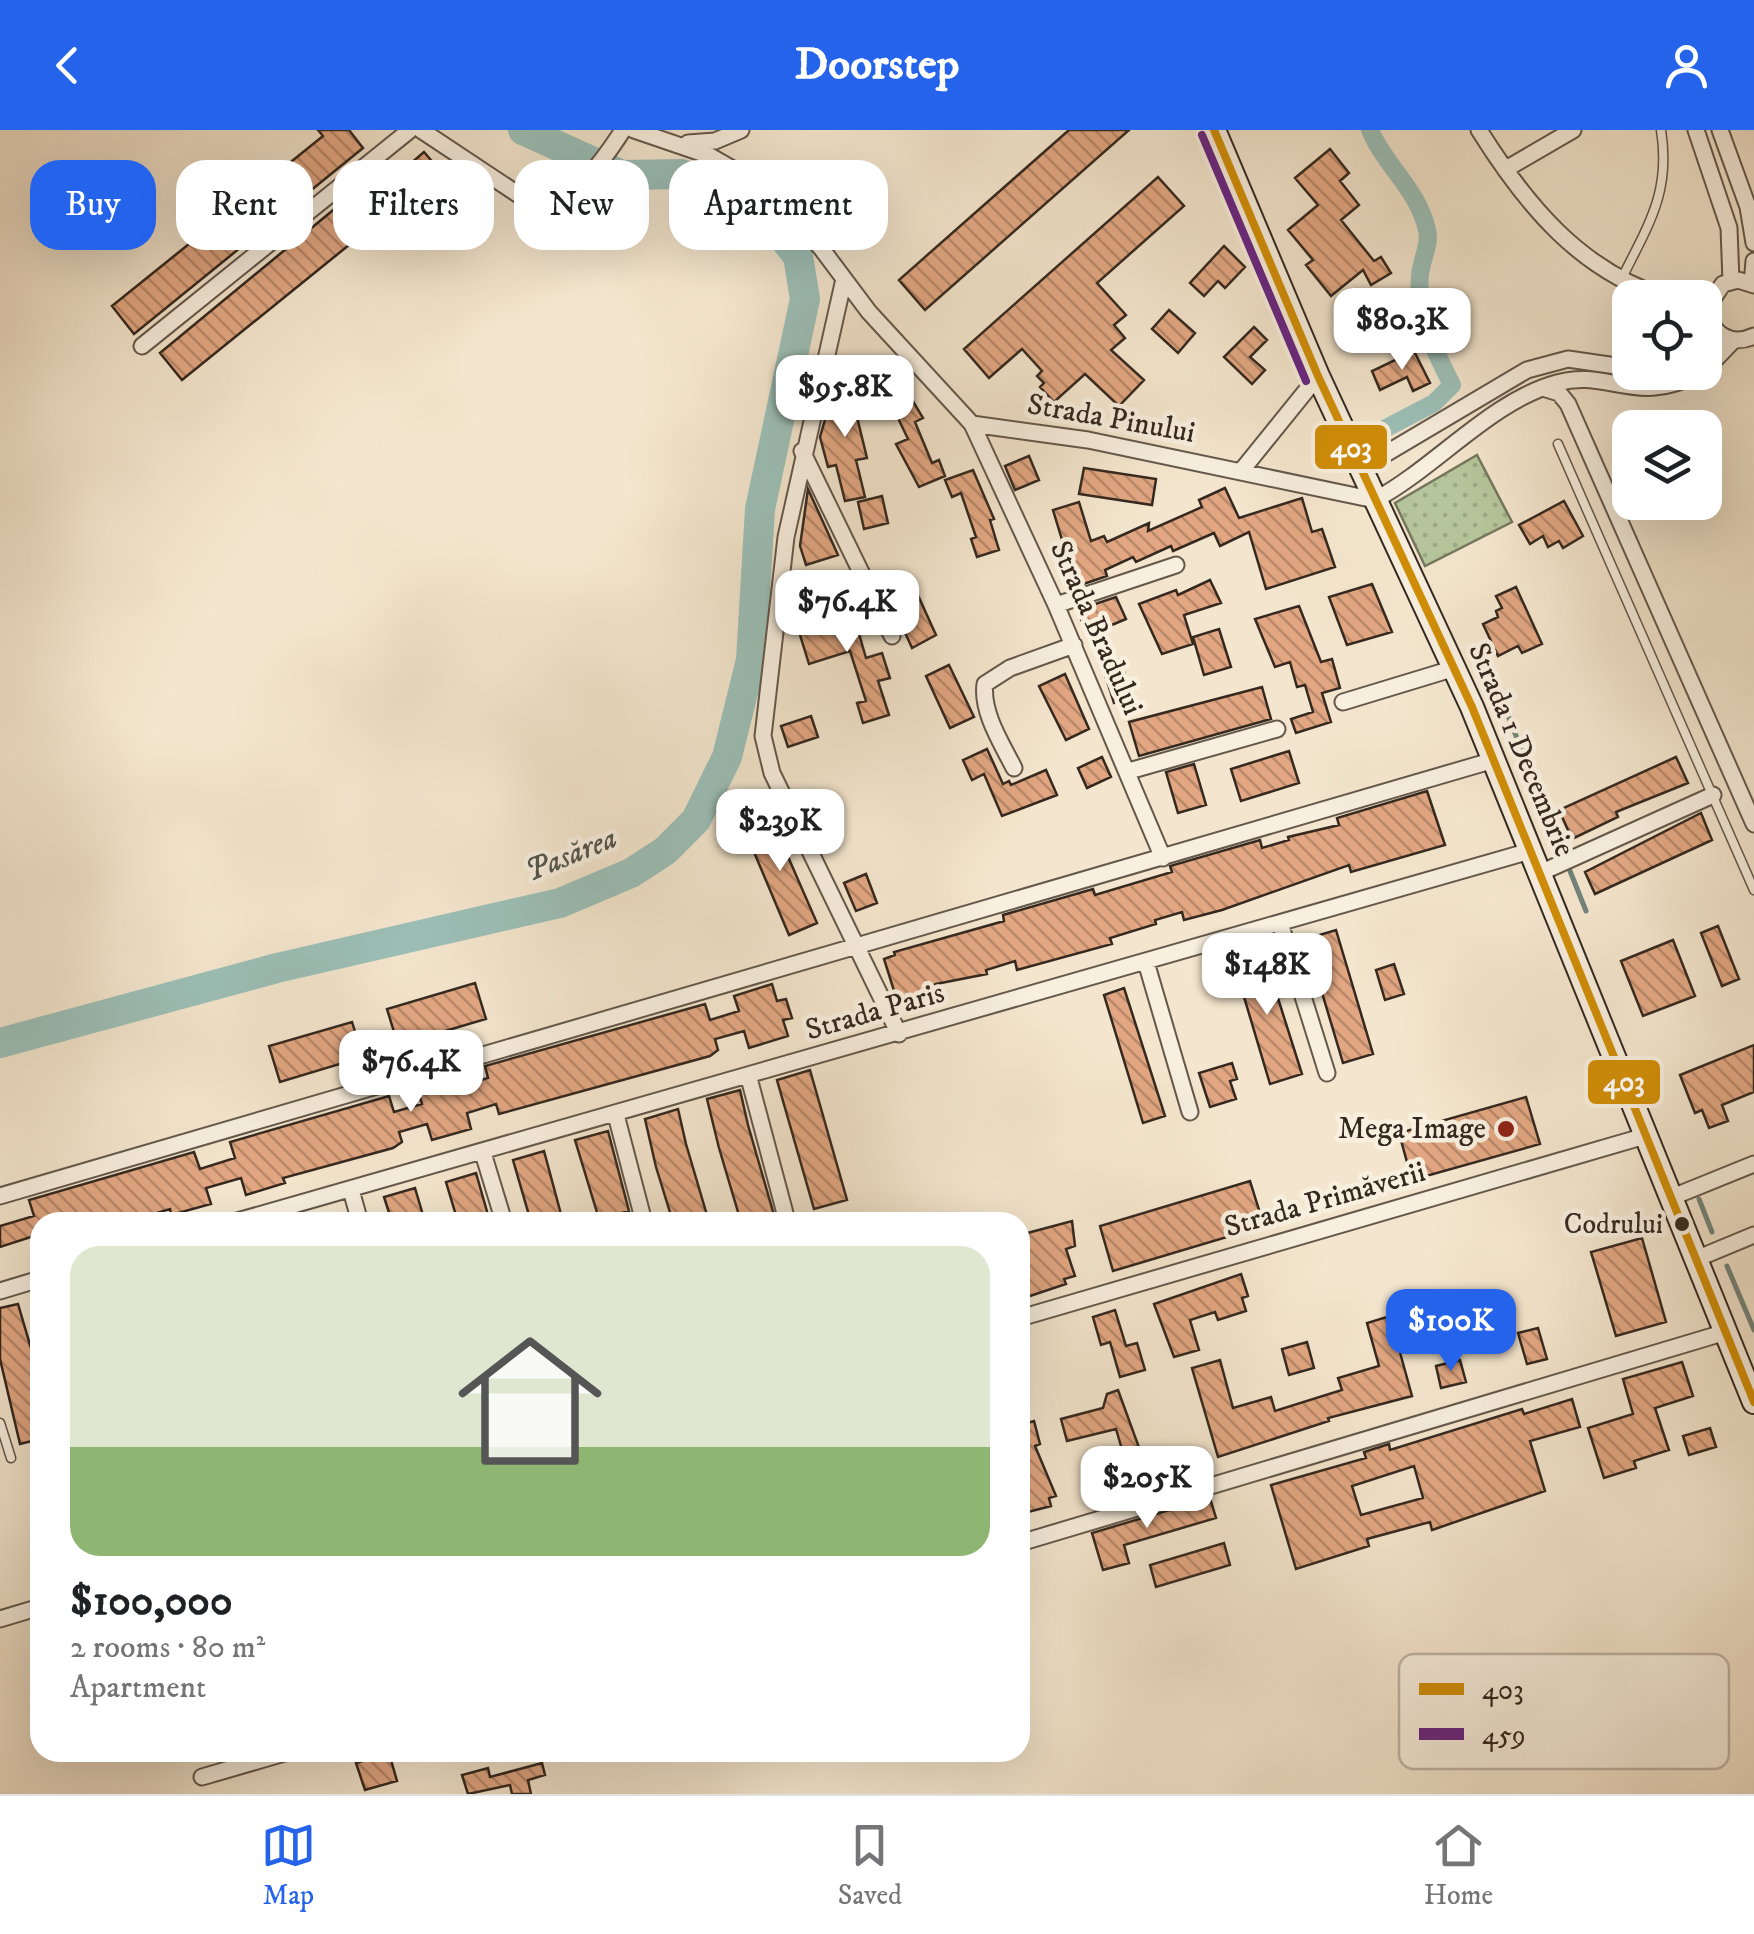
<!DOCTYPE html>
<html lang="en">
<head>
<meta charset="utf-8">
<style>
  :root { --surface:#fff; --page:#f2f2f2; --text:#202124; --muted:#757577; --line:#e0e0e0; --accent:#2563eb }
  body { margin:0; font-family:"IM FELL DW Pica",serif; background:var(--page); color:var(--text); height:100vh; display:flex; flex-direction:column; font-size:38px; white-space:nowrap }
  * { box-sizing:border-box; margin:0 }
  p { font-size:32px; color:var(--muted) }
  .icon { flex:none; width:55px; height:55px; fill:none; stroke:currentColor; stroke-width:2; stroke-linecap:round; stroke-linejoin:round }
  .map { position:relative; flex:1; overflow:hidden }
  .details { position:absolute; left:30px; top:1082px; width:1000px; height:550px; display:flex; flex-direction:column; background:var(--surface); border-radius:30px; box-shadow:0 10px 40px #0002 }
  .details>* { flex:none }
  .top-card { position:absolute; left:30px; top:30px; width:1000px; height:90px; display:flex; gap:20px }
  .controls { position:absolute; left:1612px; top:150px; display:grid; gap:20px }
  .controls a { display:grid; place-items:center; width:110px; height:110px; border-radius:20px; background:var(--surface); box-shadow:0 10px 40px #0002; font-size:50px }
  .price { position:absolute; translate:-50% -85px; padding:0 22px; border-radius:20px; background:#fff; color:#222; font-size:32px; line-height:65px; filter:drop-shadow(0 2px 5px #0008) }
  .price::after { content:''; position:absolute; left:50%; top:60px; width:30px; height:22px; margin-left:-15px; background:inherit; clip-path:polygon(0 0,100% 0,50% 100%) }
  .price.current { background:var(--accent); color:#fff }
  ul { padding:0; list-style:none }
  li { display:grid; align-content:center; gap:20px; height:530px; padding:0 40px }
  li+li { border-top:2px solid var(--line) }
  li span { display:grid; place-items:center; height:310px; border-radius:30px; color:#555 }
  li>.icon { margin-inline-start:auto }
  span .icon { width:180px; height:180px; fill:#fffc; stroke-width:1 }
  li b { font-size:42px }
  .chip { padding:0 35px; border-radius:30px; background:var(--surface); box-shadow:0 10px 40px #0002; font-size:35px; line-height:90px }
  .chip.current { background:var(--accent); color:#fff }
  header { display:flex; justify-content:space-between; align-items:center; height:130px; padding:0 40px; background:var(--accent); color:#fff; font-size:45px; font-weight:700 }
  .tabs { display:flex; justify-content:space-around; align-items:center; height:140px; border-top:2px solid var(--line); background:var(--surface); font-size:28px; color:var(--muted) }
  .tabs a { display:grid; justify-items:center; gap:5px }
  .tabs .current { color:var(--accent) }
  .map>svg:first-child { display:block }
  .park { fill:url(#park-dots); stroke:#75775e; stroke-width:2.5 }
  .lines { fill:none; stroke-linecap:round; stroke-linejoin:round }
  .stream { stroke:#72837b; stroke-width:5 }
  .canal { stroke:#9cc0b8; stroke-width:18 }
  .river { stroke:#9cc0b8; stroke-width:30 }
  .building { fill:url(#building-back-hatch); stroke:#34281f; stroke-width:2.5; fill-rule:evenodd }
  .lane-casing { stroke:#64584b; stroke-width:11 }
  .street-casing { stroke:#64584b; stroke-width:19 }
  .secondary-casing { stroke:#34281f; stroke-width:26 }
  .lane { stroke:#f8efdf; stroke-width:8 }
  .street { stroke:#f8efdf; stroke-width:15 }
  .secondary { stroke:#f8efdf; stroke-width:22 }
  .bus-1-casing { stroke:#f8efdf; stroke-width:15 }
  .bus-2-casing { stroke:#f8efdf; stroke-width:15 }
  .bus-1 { stroke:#d08d06; stroke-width:8 }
  .bus-2 { stroke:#662483; stroke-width:8 }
  .poi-dot { fill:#8f2418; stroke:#f8efdf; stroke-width:4 }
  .bus-dot { fill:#34281f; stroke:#f8efdf; stroke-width:4 }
  .labels { text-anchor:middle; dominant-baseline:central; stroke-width:9; stroke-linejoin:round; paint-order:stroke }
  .bus-label { font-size:28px; fill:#34281f; stroke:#f8efdf; text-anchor:end }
  .street-label { font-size:30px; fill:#34281f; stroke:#f8efdf }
  .poi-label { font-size:30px; fill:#34281f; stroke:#f8efdf; text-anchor:end }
  .water-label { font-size:32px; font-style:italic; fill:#53564d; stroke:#f8efdf }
  .key { fill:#f8efdf; stroke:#bdb3a5; stroke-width:2.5 }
  .key-label { font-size:28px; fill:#34281f }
  .line-badge { stroke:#f8efdf; stroke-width:4 }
  .badge-label { font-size:28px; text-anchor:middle; font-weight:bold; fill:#fff }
</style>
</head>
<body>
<header><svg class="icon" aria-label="back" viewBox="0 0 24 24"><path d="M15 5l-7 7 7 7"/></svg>Doorstep<svg class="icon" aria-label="person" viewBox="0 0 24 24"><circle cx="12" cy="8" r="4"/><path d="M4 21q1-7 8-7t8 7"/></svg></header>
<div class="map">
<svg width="1754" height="1664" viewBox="0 0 1754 1664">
  <defs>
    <pattern id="park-dots" width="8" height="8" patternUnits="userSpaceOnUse" patternTransform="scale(2.5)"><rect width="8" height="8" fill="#b6c69c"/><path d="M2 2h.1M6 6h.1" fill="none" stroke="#9daa86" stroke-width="1.8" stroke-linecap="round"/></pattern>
    <pattern id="building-back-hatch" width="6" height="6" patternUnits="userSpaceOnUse" patternTransform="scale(2.5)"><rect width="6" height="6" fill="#e2a782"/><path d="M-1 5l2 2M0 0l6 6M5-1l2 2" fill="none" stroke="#b8886a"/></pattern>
  </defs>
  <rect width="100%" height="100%" fill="#f4e6ce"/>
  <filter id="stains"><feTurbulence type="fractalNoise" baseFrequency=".002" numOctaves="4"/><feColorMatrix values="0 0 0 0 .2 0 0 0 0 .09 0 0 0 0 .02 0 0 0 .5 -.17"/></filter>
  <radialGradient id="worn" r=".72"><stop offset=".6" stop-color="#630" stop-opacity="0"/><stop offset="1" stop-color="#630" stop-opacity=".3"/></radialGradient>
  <path class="park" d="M1477 325 1512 392 1425 436 1395 373Z"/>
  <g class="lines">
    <path class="stream" d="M1497 558 1586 781
      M1699 1069 1712 1102
      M1727 1136 1754 1200"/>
    <path class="canal" d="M1370 0C1385 36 1418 59 1427 100 1431 114 1421 130 1420 145 1416 186 1434 219 1452 255L1434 273 1371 306"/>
    <path class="river" d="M0 913 277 838 560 773 631 743 665 721 696 690 727 627 751 530 760 379 805 169 798 126 767 88 682 44 622 45 523 0"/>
  </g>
  <path class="building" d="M318 0H349L363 18 134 204 112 176 323 6Z
    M1069 0H1129L925 180 899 150Z
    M1330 19 1349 43 1340 51 1359 75 1341 90 1374 131 1381 127 1391 143 1371 155 1363 140 1331 166 1306 135 1313 130 1288 100 1318 75 1295 48Z
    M424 22 448 50 430 65 423 57 391 81 182 250 160 223 355 62 387 37 395 47Z
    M1158 47 1184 76 1097 153 1126 185 1114 195 1125 208 1111 220 1144 250 1119 276 1085 244 1054 272 1040 257 1044 253 1037 246 1042 241 1022 219 989 248 964 219Z
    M1224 116 1245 137 1225 158 1218 151 1204 166 1190 153Z
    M1169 180 1195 203 1178 223 1152 199Z
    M1254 197 1267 210 1250 227 1265 240 1252 254 1224 227Z
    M1414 221 1430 253 1413 261 1407 247 1380 260 1372 241Z
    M893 238 923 288 915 292 932 333 939 330 945 346 919 357 896 314 908 309 886 263 878 267 869 250Z
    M835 255 864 263 857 287 867 328 856 330 865 367 845 371 836 335 828 337 820 307Z
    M1029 326 1039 350 1015 360 1005 336Z
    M1084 338 1156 349 1152 375 1079 364Z
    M973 340 994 389 990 390 999 420 977 427 971 409 976 407 961 363 952 367 945 350Z
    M1225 358 1239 388 1302 368 1312 402 1322 399 1335 437 1266 459 1249 402 1220 416 1214 403 1173 421 1171 416 1136 432 1133 427 1105 440 1107 446 1075 457 1061 425 1066 423 1053 380 1079 372 1091 411 1104 406 1107 412 1149 393 1148 401 1202 377 1199 370Z
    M808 359 838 425 806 435 800 416Z
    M882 366 888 393 864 399 858 372Z
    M1564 371 1583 406 1563 418 1559 411 1548 417 1543 406 1530 414 1519 395Z
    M911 450 936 505 912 518 886 460Z
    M1210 450 1221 473 1184 485 1193 514 1162 524 1139 474 1176 460 1178 465Z
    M1372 454 1392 502 1347 515 1329 467Z
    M1516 457 1542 514 1522 523 1518 516 1498 526 1483 494 1498 487 1496 481 1502 478 1496 466Z
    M1116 467 1126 489 1088 505 1077 480Z
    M851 476 866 528 882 523 890 548 878 551 889 585 863 593 857 573 866 571 850 521 809 534 796 492Z
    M1299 476 1321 532 1332 529 1340 558 1322 563 1331 592 1296 603 1291 589 1313 582 1305 555 1297 557 1290 532 1275 537 1255 489Z
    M1219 499 1231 537 1204 545 1193 507Z
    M1120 529 1132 567 1114 573 1102 535Z
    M949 535 974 587 950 598 926 546Z
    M1065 544 1089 599 1066 610 1039 556Z
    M1262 557 1271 589 1139 626 1129 592Z
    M811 586 818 607 788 617 781 596Z
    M987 619 1003 654 1009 651 1011 655 1046 640 1057 665 1002 686 984 644 972 650 963 630Z
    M1289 621 1299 653 1241 671 1231 639Z
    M1102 627 1111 647 1087 658 1078 638Z
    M1676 627 1688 653 1616 682 1618 687 1572 709 1559 680Z
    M1194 634 1206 675 1178 683 1166 642Z
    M1427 661 1445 715 1351 742 1349 735 1222 780 1184 790 1182 782 1155 790 1156 794 1110 808 1112 814 1017 840 1015 831 986 840 987 844 936 854 927 858 929 862 896 867 884 829 895 825 894 822 1004 791 1003 785 1093 759 1095 765 1172 742 1170 736 1260 710 1262 718 1289 710 1288 707 1339 695 1337 688Z
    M1701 683 1712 710 1595 764 1585 742Z
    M770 686 774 697 781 694 787 711 782 713 817 793 789 805 743 696Z
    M866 744 877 773 856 781 844 753Z
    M1718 796 1739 849 1722 856 1701 803Z
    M1336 800 1373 924 1343 933 1306 809Z
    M1673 810 1695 866 1643 886 1621 831Z
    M1263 821 1302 944 1270 954 1233 830Z
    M1394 834 1404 864 1385 870 1376 840Z
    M475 853 486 889 398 915 387 879Z
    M772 854 777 871 786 869 792 888 783 890 788 906 749 918 744 901 715 909 718 920 710 926 499 984 496 974 467 983 471 999 432 1010 427 994 399 1002 402 1012 393 1018 283 1048 285 1053 246 1065 241 1048 206 1058 211 1074 171 1085 170 1079 136 1089 137 1092H101L100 1088 85 1092H40V1104L0 1117V1096L34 1086 29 1070 194 1022 200 1039 235 1028 230 1012 389 966 394 982 422 974 417 958 455 947 458 957 488 948 485 936 705 874 710 890 739 881 734 866Z
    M1124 858 1165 986 1143 993 1104 865Z
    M352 892 363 927 280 952 269 916Z
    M1754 915V962L1722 975 1728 991 1709 998 1702 980 1695 983 1680 945Z
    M1232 933 1237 949 1230 951 1236 969 1210 977 1199 943Z
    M810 940 847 1070 814 1079 777 950Z
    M740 960 748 995 776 1092H741L719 1018 707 969Z
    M1526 967 1540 1014 1412 1050 1399 1003Z
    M678 979 686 1014 709 1092H673L656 1037 645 989Z
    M608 1001 629 1081 599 1089 575 1010Z
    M544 1021 562 1088 531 1092 513 1030Z
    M476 1043 490 1092H458L446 1052Z
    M1250 1051 1264 1096 1113 1141 1100 1096Z
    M415 1058 425 1092H392L384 1067Z
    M1072 1091 1075 1116 1066 1119 1075 1146 1064 1149 1066 1154 1024 1168 1020 1105Z
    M1642 1108 1666 1192 1616 1206 1591 1122Z
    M1241 1144 1248 1166 1242 1168 1246 1181 1218 1190 1215 1182 1190 1190 1199 1220 1174 1227 1154 1174Z
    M18 1174 40 1249V1309L20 1314 0 1229V1178Z
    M1115 1180 1126 1216 1137 1213 1145 1240 1120 1247 1110 1212 1101 1215 1093 1187Z
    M1390 1186 1412 1266 1328 1288 1329 1291 1218 1327 1192 1238 1220 1230 1233 1278 1271 1267 1275 1281 1342 1260 1338 1248 1379 1236 1367 1193Z
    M1538 1198 1547 1229 1527 1234 1518 1203Z
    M1307 1212 1314 1238 1289 1245 1282 1219Z
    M1460 1230 1466 1252 1441 1258 1436 1236Z
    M1682 1232 1693 1266 1655 1278 1669 1320 1634 1331 1636 1338 1604 1348 1588 1298 1633 1284 1623 1249Z
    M1118 1260 1149 1345 1131 1350 1116 1299 1067 1311 1061 1289 1103 1278 1107 1264Z
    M1572 1269 1580 1297 1530 1311 1545 1361 1432 1400 1430 1392 1367 1409 1369 1416 1296 1439 1271 1355 1366 1328 1364 1322 1389 1314 1390 1320 1522 1279 1524 1284ZM1414 1336 1423 1368 1361 1385 1352 1356Z
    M1034 1291 1040 1314 1035 1316 1056 1366 1049 1368 1051 1376 1028 1382 1020 1350V1295Z
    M1710 1298 1716 1317 1689 1325 1683 1306Z
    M1210 1368 1216 1388 1124 1415 1129 1433 1103 1440 1092 1403Z
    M1224 1413 1230 1435 1156 1457 1150 1435Z
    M389 1623 397 1651 365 1660 356 1633Z
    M542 1633 545 1645 528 1650 531 1664H512L510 1655 468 1664 462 1645 488 1638 490 1647Z"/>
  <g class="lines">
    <defs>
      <path id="lane" d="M1621 150C1648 95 1671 63 1661 0
        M1558 314 1754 760
        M0 1293 11 1328"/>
      <path id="street" d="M421 0 537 77C575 71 603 31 623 0
        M634 0 710 26 766 58 821 118 869 182 972 294 1056 475 1163 728
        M1479 0C1526 75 1580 141 1667 168
        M1696 0 1729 98 1731 151
        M1720 0 1748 77 1754 113
        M688 13 715 11 741 0
        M1506 39 1573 0
        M844 149 786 407 763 606 772 643 899 904
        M1752 154 1754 131
        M1754 155 1738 150 1723 154 1708 176C1708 203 1730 217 1754 206
        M142 216 410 0
        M1705 240 1733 211
        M1543 258 1559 263 1568 274 1754 694
        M972 294 1088 310 1375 370C1436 337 1491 271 1557 253 1609 238 1637 278 1701 242
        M802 321 892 506
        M1360 339 1527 240 1568 229 1630 238
        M1242 340 1318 246
        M1056 475 1176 435
        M1343 572 1455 538
        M1014 638C1002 614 981 582 985 554L1010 538 1074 515
        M1129 641 1277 599
        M1540 743 1713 665
        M1280 793 1327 943
        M1146 832 1190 982
        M749 948 786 1087
        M616 985 644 1092
        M483 1023 504 1092
        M351 1060 360 1092
        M0 1066 1494 630
        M1670 1068 1754 1034
        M234 1092 1530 721
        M1696 1129 1754 1105
        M0 1161 40 1149
        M1020 1188 1645 1006
        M1020 1413 1726 1202
        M0 1489 40 1477
        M202 1647 288 1622"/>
      <path id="secondary" d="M1214 0 1318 246 1472 577 1754 1272"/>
    </defs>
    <use href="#lane" class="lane-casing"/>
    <use href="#street" class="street-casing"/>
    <use href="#secondary" class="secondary-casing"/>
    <use href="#lane" class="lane"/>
    <use href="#street" class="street"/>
    <use href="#secondary" class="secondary"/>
    <defs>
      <path id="bus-1" d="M1214 0 1318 246 1472 577 1754 1272"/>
      <path id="bus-2" d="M1202 5 1306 251"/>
    </defs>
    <use href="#bus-1" class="bus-1-casing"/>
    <use href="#bus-2" class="bus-2-casing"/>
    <use href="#bus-1" class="bus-1"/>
    <use href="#bus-2" class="bus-2"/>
  </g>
  <circle class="poi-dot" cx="1506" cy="999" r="10"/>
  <circle class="bus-dot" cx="1682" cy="1094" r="9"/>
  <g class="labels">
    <g class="bus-label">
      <text x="1663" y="1094">Codrului</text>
    </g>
    <g class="street-label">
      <text transform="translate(1111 289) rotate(10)">Strada Pinului</text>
      <text transform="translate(1096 498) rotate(66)">Strada Bradului</text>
      <text transform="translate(1521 620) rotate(67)">Strada 1 Decembrie</text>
      <text transform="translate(875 882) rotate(-16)">Strada Paris</text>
      <text transform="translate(1325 1070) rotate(-16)">Strada Primăverii</text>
    </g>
    <g class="poi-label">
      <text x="1486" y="999">Mega Image</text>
    </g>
    <g class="water-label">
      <text transform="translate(571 725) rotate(-22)">Pasărea</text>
    </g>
  </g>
  <rect x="1399" y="1524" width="330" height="115" rx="15" class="key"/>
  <rect x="1419" y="1553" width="45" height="12" fill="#d08d06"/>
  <rect x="1419" y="1598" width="45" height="12" fill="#662483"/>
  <g class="key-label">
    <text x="1482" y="1569">403</text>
    <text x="1482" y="1614">459</text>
  </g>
  <g class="line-badge">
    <rect x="1313" y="293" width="76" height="48" rx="10" fill="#d08d06"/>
    <rect x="1586" y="928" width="76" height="48" rx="10" fill="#d08d06"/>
  </g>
  <g class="badge-label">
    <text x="1351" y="327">403</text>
    <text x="1624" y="961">403</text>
  </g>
  <rect width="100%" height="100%" filter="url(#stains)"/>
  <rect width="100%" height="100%" fill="url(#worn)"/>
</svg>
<div class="controls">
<a><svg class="icon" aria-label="locate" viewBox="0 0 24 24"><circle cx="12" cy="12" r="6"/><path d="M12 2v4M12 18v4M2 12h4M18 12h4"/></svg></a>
<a><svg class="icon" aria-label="layers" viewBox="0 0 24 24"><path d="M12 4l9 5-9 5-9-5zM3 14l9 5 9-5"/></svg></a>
</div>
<b class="price" style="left:1402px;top:243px">$80.3K</b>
<b class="price" style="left:845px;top:310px">$95.8K</b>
<b class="price" style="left:847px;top:525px">$76.4K</b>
<b class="price" style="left:780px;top:744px">$239K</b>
<b class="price" style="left:1267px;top:888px">$148K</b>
<b class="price" style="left:411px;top:985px">$76.4K</b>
<b class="price current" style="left:1451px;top:1244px">$100K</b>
<b class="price" style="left:1147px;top:1401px">$205K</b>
<div class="top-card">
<a class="chip current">Buy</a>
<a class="chip">Rent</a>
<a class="chip">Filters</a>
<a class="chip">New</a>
<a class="chip">Apartment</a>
</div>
<section class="details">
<ul>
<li><span style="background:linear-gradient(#dfe7d0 65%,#8fb573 0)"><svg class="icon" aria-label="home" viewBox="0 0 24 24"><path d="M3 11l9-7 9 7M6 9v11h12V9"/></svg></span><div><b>$100,000</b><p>2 rooms · 80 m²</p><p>Apartment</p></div></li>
</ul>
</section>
</div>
<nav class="tabs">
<a class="current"><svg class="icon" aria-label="map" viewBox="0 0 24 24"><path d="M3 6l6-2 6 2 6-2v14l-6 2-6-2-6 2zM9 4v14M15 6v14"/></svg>Map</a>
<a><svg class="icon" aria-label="saved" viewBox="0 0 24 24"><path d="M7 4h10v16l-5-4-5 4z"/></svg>Saved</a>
<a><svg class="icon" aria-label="home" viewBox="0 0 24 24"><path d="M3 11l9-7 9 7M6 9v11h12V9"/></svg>Home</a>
</nav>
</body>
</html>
